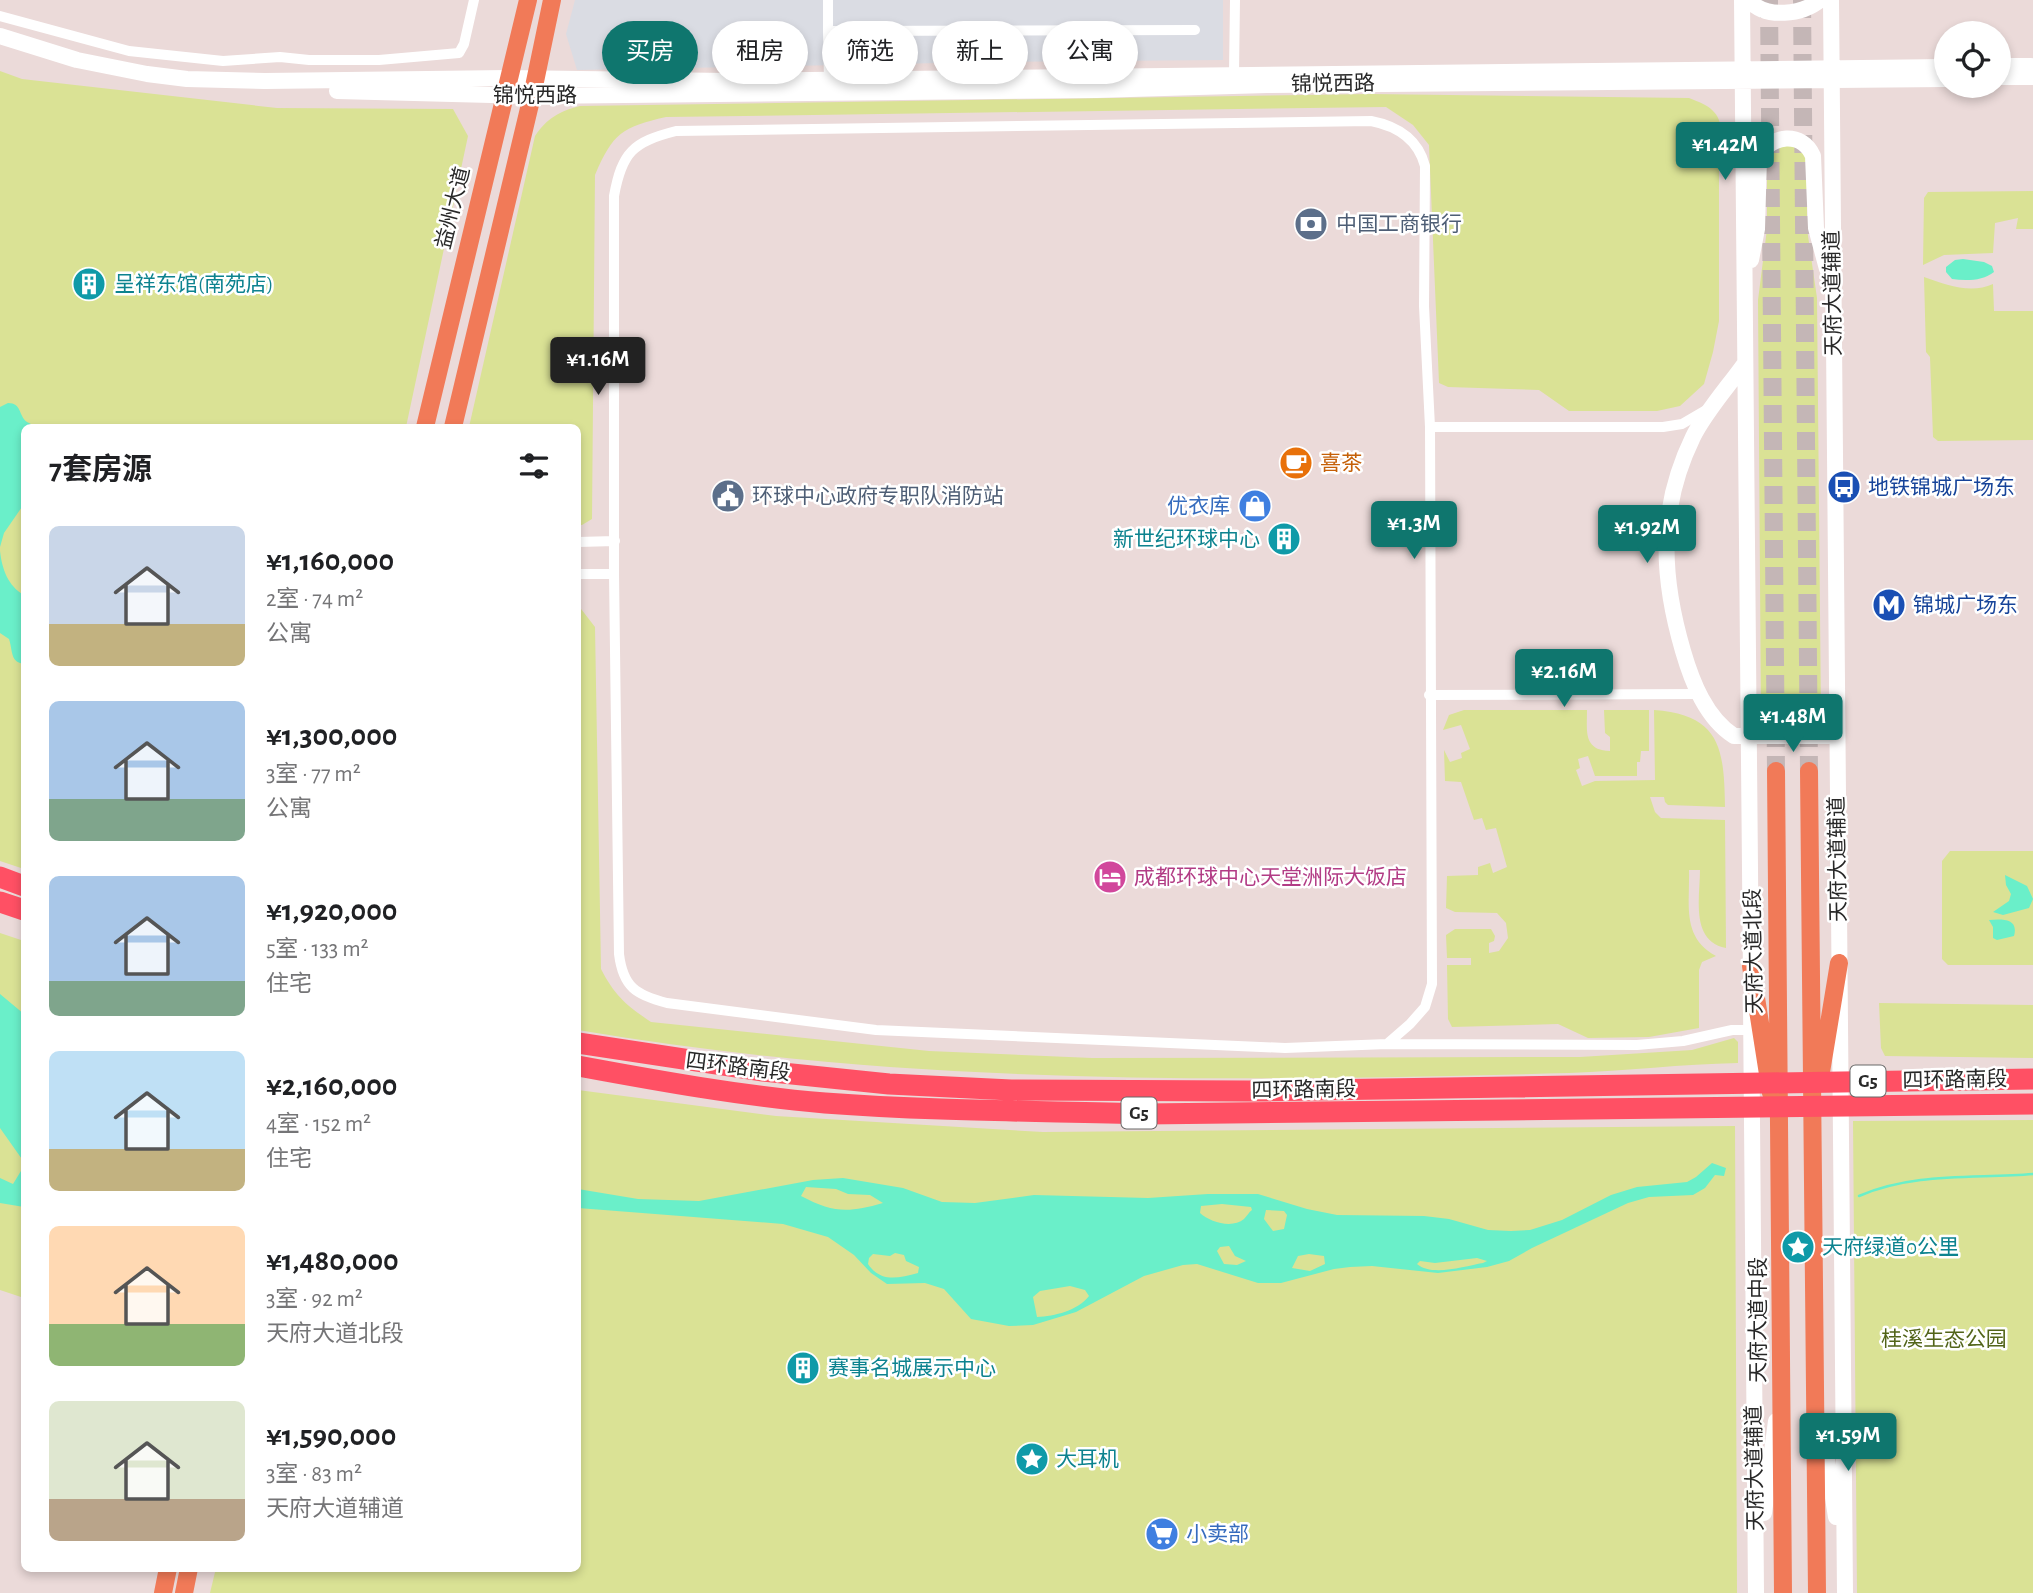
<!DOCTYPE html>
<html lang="zh">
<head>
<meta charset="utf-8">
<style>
  :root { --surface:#fff; --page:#f2f2f2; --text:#202124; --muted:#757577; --accent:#0f766e }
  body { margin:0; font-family:"Alegreya Sans","Noto Sans SC",sans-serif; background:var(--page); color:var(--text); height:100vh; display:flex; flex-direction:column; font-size:26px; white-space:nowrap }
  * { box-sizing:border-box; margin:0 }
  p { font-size:23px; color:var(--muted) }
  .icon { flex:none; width:38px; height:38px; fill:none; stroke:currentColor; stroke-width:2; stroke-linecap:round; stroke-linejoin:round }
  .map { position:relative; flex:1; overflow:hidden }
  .side { position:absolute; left:21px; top:424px; width:560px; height:1148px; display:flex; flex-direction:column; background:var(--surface); border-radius:10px; box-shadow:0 4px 10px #0003 }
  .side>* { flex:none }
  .top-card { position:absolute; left:602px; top:21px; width:665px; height:63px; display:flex; gap:14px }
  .fabs { position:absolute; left:1934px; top:21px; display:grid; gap:14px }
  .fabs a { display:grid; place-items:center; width:77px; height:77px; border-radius:50%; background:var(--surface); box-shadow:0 4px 10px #0003; font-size:35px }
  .price { position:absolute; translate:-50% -60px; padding:0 16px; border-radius:7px; background:var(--accent); color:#fff; font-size:23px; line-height:46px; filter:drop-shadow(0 2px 4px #0008) }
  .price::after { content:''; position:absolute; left:50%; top:42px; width:21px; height:16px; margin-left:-10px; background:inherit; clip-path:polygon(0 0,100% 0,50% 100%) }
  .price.selected { background:#222; color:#fff }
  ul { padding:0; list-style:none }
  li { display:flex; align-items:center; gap:21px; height:175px; padding:0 28px }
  li span { display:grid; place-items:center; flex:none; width:196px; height:140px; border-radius:10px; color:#555 }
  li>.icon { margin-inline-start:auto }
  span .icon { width:84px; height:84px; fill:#fffc; stroke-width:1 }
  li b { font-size:30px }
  h2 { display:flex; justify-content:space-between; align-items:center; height:84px; padding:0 28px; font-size:30px }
  .tag { padding:0 24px; border-radius:32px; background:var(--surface); box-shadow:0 4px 10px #0003; font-size:24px; line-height:63px }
  .tag.selected { background:var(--accent); color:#fff }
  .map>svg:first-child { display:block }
  .industrial { fill:#dadce3 }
  .green { fill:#dae295 }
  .water { fill:#6aefc9; fill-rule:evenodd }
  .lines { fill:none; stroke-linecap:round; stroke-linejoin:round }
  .stream { stroke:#6aefc9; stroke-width:2.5 }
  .primary-tunnel { stroke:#c4b6b6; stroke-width:18; stroke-dasharray:18 9; stroke-linecap:butt }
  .street { stroke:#fff; stroke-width:10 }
  .secondary { stroke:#fff; stroke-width:16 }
  .primary { stroke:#f17a58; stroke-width:18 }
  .highway { stroke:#ff5064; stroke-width:21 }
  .labels { text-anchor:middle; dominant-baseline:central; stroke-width:5; stroke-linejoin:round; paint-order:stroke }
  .shield { fill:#fff; stroke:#686868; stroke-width:2 }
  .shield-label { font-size:19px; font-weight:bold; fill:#282828 }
  .street-label { font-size:21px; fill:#282828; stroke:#fff }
  .service-label { font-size:21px; fill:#4e5e75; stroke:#fff; text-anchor:start }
  .culture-label { font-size:21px; fill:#0d838f; stroke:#fff; text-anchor:start }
  .food-label { font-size:21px; fill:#c56008; stroke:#fff; text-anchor:start }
  .transit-label { font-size:21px; fill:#164399; stroke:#fff; text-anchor:start }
  .shop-label { font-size:21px; fill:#366cbe; stroke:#fff; text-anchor:end }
  .hotel-label { font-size:21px; fill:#b23c85; stroke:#fff; text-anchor:start }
  .park-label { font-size:21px; fill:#526419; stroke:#fff }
</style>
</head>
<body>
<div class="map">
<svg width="2033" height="1593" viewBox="0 0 2033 1593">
  <rect width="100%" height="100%" fill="#ebdad9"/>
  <path class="industrial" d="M575 0H1223V60L992 62 577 70 566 34Z"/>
  <path class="green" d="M0 71 22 79 277 108 453 109 468 136 406 427H24V869L0 861Z
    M1371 94 1689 98C1710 106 1720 111 1722 134 1723 146 1724 153 1719 163V321L1713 352 1704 384 1680 406 1657 411H1569L1539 390 1448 387 1439 383 1429 145 1413 125 1386 107 666 117C622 127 613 133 595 175L592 519 582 525H578V427H469L535 136C547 118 560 111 580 106Z
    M1785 140 1807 154V229L1817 298 1821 717 1816 722 1767 723 1761 718 1758 300 1767 229V159L1768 150Z
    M2033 191V229H2016L2018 218 1995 223 1993 253 1944 255 1923 265 1924 198 1928 192Z
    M1924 277C1946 285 1971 294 1993 284L1994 311H2033V440L1938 441 1933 437 1930 357 1926 352Z
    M578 605 595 627 601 969C615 996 626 1005 651 1022L929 1051 1092 1058 1580 1057 1692 1050 1734 1038 1738 1042V1063C1682 1064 1626 1071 1569 1073 1238 1082 905 1086 578 1030Z
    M1464 710H1587C1587 731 1583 750 1610 751V737L1605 733 1604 710H1649V751H1641L1640 762H1637V776H1595L1588 756 1578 759 1580 768 1576 770 1582 786 1595 781 1655 780 1654 710C1721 715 1724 749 1725 807L1668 805 1665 802 1664 797H1650L1655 812 1661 818 1725 820 1726 948C1690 941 1700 897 1700 870H1689C1690 904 1681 937 1716 956L1702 962 1699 970V1028L1649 1037 1588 1038 1558 1024 1452 1027 1448 1019 1447 965H1471V958H1447L1446 935 1455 929H1491L1495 936 1494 941 1489 943V953L1499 951 1508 938 1506 923 1497 913 1455 912 1446 908 1447 876 1478 875V867L1490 863 1493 873 1507 867 1496 828 1486 830 1482 818 1474 820 1461 782 1445 781 1444 750 1450 762 1462 758 1461 753 1470 749 1461 725 1443 730 1449 715Z
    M1950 851H2033V965H1948L1942 959V861Z
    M0 933 24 941V1298L0 1290Z
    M1879 1003 2033 1005V1058L1885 1056 1881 1048Z
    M578 1090 776 1116 1043 1132 1735 1126 1737 1593H210L216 1568H578Z
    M2033 1120V1593H1857L1853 1121Z"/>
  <path class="water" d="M1963 259 1984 262 1992 266 1994 272C1983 281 1966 281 1952 279L1946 272V267L1955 260Z
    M8 403C22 403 18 415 27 422 30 424 34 425 37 427H24V504L4 533 0 547V407Z
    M0 551C2 569 8 586 24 595V664C10 662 13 651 9 639L0 633Z
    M2005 875 2027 886 2033 899 2029 908 2003 915 1993 912 2009 901 2011 894 2006 885Z
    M1989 920C2002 919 2019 918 2014 936L1997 940 1993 938V927Z
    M0 994 24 1014V1162L0 1128Z
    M1712 1163 1726 1168 1724 1176 1715 1175 1705 1188 1693 1195 1649 1197 1628 1203 1532 1248 1509 1261 1487 1267 1438 1273 1372 1266 1350 1267 1334 1269 1281 1283H1258L1197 1264 1183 1265 1144 1276 1076 1312 1033 1325 1009 1326 971 1319 944 1289 925 1283 887 1284 871 1273 854 1255 828 1237 783 1224 578 1208V1189L638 1199 699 1201 813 1180 843 1178 903 1188 942 1202 975 1203 1034 1195 1148 1198 1208 1194H1258L1307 1209 1337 1215 1424 1216 1449 1219 1488 1230 1511 1231 1530 1230 1562 1220 1611 1195 1637 1187 1687 1182 1696 1177ZM806 1187 836 1189 848 1194 870 1195 883 1203C848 1213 833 1213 801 1196ZM1222 1204 1251 1207 1252 1210C1249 1212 1247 1216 1244 1219 1232 1229 1210 1222 1200 1213L1201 1206ZM1266 1210 1284 1211 1287 1215 1284 1229 1273 1231 1264 1219ZM1229 1246 1235 1256 1246 1261 1237 1265 1224 1264 1217 1251 1220 1247ZM895 1253 904 1255 906 1261 919 1267 918 1273C898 1278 881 1283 868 1264L869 1258 873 1254 890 1256ZM1309 1254 1324 1256 1325 1264 1310 1271 1292 1268 1298 1256ZM1477 1258 1487 1261 1483 1263C1465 1266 1432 1277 1417 1264L1420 1261 1435 1263ZM1070 1286 1085 1290 1089 1296C1077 1311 1055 1316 1037 1317L1033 1297 1040 1291Z
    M24 1166V1207L0 1203V1178L13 1184Z"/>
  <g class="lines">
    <path class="stream" d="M1859 1196C1915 1172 1974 1179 2033 1174"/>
    <path class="primary-tunnel" d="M1769 0 1776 771
      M1802 0 1809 771"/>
    <path class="street" d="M828 0V31L1195 30
      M0 16 129 51 223 61 280 57 309 60H379L459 53 464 44 474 0
      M828 31 829 80
      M1234 74 1235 0
      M1430 427H1663L1682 424 1706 410
      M578 542 615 541
      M578 574H614
      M1429 695 1699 694
      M1387 1044 1410 1024 1425 1007 1432 984 1430 427 1424 306 1425 166C1418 139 1397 126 1371 121L676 131C633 142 622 152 614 196V574L619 954C623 987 636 995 667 1003L876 1030 1285 1048 1387 1044 1637 1045 1683 1041 1732 1030H1751"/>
    <path class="secondary" d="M1742 0 1751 978
      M1749 0C1766 20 1803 14 1820 0
      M1831 0 1845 1593
      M0 36 77 60 147 74 187 79 265 81 508 78 726 81 1946 67
      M1998 66H2031
      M1998 77H2033
      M337 91 532 96 1096 90 1267 85 1946 79
      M1751 260 1757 229 1759 157C1771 134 1802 131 1813 156L1816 228 1827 269
      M1745 363C1728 387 1706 411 1693 437 1658 509 1661 576 1683 651 1692 682 1706 718 1734 736H1837
      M1751 1004 1756 1593
      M1821 1422 1836 1517
      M1764 1513 1776 1421"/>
    <path class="primary" d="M425 427 528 0
      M453 427 532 96 552 0
      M1776 771 1783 1593
      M1809 771 1817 1593
      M1751 966 1771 1093
      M1821 1072 1839 963
      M163 1593 168 1568
      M184 1593 189 1568"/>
    <path class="highway" d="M0 877 24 886
      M0 902 24 910
      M578 1043 763 1071 889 1084 1011 1090 1248 1091 2033 1079
      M578 1066C659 1081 742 1096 825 1103 931 1111 1039 1111 1145 1114L2033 1104"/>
  </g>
  <defs>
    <symbol id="bank-disc" viewBox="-11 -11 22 22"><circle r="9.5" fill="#5c6f8a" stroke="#fff"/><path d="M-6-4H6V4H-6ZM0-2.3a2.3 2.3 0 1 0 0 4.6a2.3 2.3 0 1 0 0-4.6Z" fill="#fff"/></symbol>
    <symbol id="building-disc" viewBox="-11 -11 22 22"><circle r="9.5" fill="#0f9aa8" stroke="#fff"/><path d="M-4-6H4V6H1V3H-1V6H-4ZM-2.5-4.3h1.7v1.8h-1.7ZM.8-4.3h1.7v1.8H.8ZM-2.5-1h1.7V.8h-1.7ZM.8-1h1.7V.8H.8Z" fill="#fff"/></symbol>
    <symbol id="cafe-disc" viewBox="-11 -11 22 22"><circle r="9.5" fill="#e8710a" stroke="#fff"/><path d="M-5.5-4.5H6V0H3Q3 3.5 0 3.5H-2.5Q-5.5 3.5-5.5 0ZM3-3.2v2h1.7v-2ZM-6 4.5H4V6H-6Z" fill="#fff"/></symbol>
    <symbol id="bus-disc" viewBox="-11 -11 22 22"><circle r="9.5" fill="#1a4fb4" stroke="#fff"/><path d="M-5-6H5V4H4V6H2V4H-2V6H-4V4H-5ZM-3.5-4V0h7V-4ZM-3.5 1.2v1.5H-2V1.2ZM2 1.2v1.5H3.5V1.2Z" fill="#fff"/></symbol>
    <symbol id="civic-disc" viewBox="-11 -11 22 22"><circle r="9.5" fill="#5c6f8a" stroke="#fff"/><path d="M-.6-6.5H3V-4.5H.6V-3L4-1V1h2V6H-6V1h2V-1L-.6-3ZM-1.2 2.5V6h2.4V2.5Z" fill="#fff"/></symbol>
    <symbol id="shop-disc" viewBox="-11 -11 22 22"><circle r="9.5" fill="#3f7fe0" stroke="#fff"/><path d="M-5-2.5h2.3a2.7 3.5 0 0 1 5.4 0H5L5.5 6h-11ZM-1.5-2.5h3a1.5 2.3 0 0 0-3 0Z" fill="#fff"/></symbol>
    <symbol id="metro-disc" viewBox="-11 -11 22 22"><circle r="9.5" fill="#1a4fb4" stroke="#fff"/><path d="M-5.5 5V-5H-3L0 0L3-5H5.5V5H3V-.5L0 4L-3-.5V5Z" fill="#fff"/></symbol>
    <symbol id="hotel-disc" viewBox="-11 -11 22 22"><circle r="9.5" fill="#d1479c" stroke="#fff"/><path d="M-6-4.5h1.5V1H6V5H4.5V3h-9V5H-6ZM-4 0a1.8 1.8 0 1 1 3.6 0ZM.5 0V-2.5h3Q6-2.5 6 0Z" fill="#fff"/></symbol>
    <symbol id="sight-disc" viewBox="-11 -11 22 22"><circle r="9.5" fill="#0f9aa8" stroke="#fff"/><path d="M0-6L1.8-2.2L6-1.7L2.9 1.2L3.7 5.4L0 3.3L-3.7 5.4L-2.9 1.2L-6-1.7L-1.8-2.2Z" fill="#fff"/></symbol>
    <symbol id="supermarket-disc" viewBox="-11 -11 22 22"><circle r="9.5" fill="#3f7fe0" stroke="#fff"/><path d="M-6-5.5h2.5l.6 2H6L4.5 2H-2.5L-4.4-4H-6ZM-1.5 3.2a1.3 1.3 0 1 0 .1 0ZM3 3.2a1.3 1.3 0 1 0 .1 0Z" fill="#fff"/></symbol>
  </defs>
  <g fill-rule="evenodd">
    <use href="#bank-disc" x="1292" y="205" width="38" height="38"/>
    <use href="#building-disc" x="70" y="265" width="38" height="38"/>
    <use href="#cafe-disc" x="1277" y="444" width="38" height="38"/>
    <use href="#bus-disc" x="1825" y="468" width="38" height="38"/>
    <use href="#civic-disc" x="709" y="477" width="38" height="38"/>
    <use href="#shop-disc" x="1236" y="487" width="38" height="38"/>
    <use href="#building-disc" x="1265" y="520" width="38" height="38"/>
    <use href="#metro-disc" x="1870" y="586" width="38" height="38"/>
    <use href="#hotel-disc" x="1091" y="858" width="38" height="38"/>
    <use href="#sight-disc" x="1779" y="1228" width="38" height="38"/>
    <use href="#building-disc" x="784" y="1349" width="38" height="38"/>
    <use href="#sight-disc" x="1013" y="1440" width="38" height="38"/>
    <use href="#supermarket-disc" x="1143" y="1515" width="38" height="38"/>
  </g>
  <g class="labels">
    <g class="shield">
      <rect x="1850.5" y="1065.5" width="35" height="31" rx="5"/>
      <rect x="1121.5" y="1097.5" width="35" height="31" rx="5"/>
    </g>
    <g class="shield-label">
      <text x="1868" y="1081">G5</text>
      <text x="1139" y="1113">G5</text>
    </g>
    <g class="street-label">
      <text transform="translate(1333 84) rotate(-1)">锦悦西路</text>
      <text x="535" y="95">锦悦西路</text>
      <text transform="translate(453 208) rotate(-76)">益州大道</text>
      <text transform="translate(1833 293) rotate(-91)">天府大道辅道</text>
      <text transform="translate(1838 859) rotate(-91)">天府大道辅道</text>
      <text transform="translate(1754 951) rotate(-91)">天府大道北段</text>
      <text transform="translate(738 1067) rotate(7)">四环路南段</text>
      <text transform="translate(1955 1080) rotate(-1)">四环路南段</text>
      <text transform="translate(1304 1090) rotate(-1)">四环路南段</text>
      <text transform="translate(1758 1320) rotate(-90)">天府大道中段</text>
      <text transform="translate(1755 1468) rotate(-91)">天府大道辅道</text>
    </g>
    <g class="service-label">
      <text x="1336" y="224">中国工商银行</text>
      <text x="752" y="496">环球中心政府专职队消防站</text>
    </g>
    <g class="culture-label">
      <text x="114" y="284">呈祥东馆(南苑店)</text>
      <text x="1260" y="539" text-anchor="end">新世纪环球中心</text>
      <text x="1822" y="1247">天府绿道0公里</text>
      <text x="828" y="1368">赛事名城展示中心</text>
      <text x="1056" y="1459">大耳机</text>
    </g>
    <g class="food-label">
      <text x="1320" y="463">喜茶</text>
    </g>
    <g class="transit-label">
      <text x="1868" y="487">地铁锦城广场东</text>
      <text x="1913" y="605">锦城广场东</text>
    </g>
    <g class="shop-label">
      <text x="1230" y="506">优衣库</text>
      <text x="1186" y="1534" text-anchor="start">小卖部</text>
    </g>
    <g class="hotel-label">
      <text x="1134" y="877">成都环球中心天堂洲际大饭店</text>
    </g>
    <g class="park-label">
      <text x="1944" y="1339">桂溪生态公园</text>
    </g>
  </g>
</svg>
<div class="fabs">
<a><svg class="icon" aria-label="locate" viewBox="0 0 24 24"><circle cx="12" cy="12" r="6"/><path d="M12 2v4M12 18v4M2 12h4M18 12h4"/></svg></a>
</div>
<b class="price" style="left:1725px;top:182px">¥1.42M</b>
<b class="price selected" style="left:598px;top:397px">¥1.16M</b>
<b class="price" style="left:1414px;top:561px">¥1.3M</b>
<b class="price" style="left:1647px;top:565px">¥1.92M</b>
<b class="price" style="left:1564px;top:709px">¥2.16M</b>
<b class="price" style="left:1793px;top:754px">¥1.48M</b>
<b class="price" style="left:1848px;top:1473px">¥1.59M</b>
<div class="top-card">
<a class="tag selected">买房</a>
<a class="tag">租房</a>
<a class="tag">筛选</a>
<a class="tag">新上</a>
<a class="tag">公寓</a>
</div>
<section class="side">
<h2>7套房源<svg class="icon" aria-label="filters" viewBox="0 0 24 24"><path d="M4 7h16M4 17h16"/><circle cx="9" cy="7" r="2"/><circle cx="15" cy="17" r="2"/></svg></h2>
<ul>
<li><span style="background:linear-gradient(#c9d6e8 70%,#c2b280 0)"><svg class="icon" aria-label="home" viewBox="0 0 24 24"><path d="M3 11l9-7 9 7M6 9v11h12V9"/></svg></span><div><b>¥1,160,000</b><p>2室 · 74 m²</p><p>公寓</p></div></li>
<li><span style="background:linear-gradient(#a9c7e8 70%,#7fa58c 0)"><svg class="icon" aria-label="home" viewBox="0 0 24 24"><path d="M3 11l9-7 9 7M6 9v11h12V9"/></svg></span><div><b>¥1,300,000</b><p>3室 · 77 m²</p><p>公寓</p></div></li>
<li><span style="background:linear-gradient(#a9c7e8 75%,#7fa58c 0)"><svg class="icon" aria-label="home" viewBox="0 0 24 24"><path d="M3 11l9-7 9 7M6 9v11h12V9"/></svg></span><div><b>¥1,920,000</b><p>5室 · 133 m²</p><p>住宅</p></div></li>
<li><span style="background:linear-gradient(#bfe0f5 70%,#c2b280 0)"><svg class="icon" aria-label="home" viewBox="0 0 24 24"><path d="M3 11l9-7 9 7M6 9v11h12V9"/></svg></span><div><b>¥2,160,000</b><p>4室 · 152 m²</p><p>住宅</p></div></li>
<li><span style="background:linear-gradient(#ffd9b3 70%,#8fb573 0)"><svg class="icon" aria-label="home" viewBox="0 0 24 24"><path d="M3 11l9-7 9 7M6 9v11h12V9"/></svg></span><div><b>¥1,480,000</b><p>3室 · 92 m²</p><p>天府大道北段</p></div></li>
<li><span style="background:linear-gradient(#dfe7d0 70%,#b9a48a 0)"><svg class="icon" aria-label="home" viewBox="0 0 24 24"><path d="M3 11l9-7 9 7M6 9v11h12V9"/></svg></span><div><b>¥1,590,000</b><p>3室 · 83 m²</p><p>天府大道辅道</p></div></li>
</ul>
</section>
</div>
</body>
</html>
